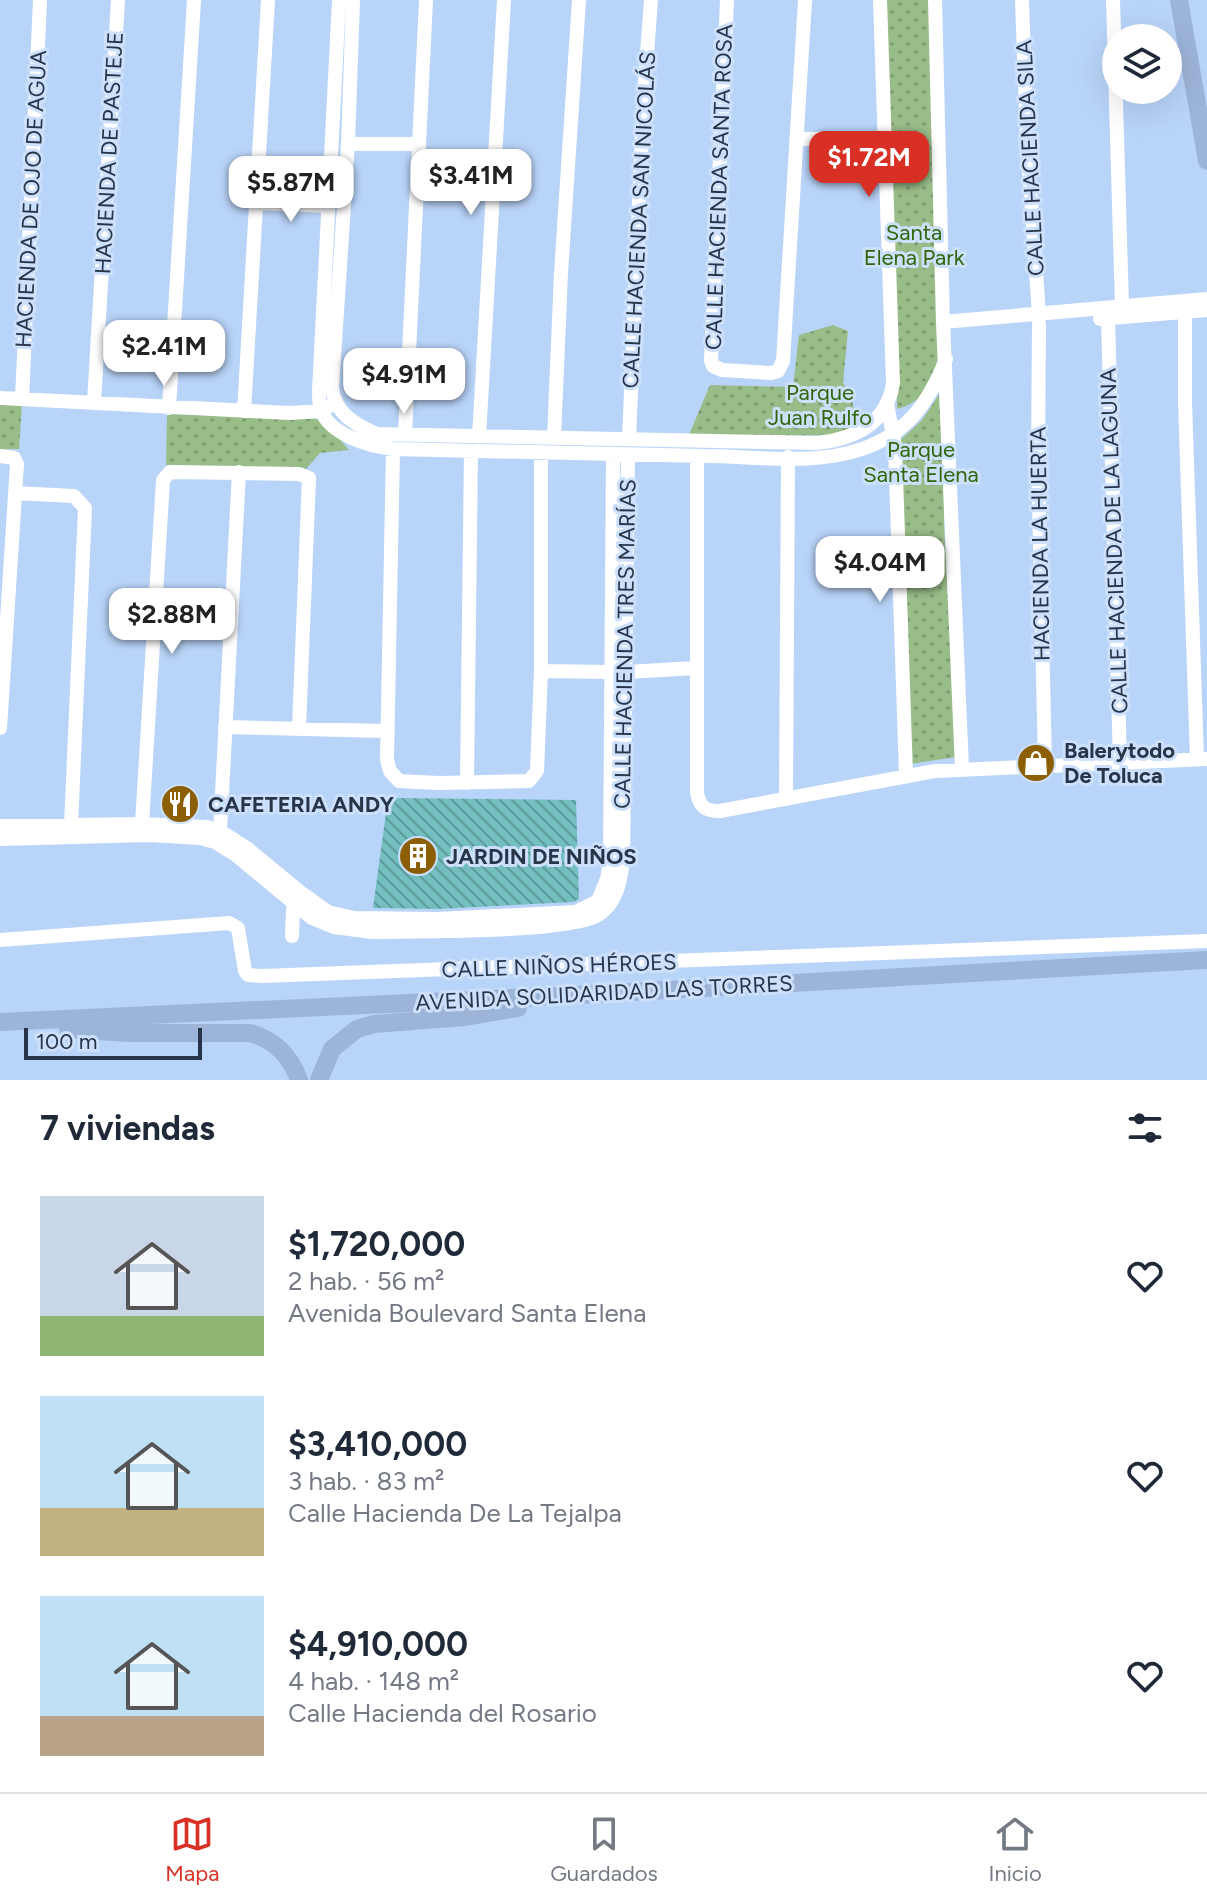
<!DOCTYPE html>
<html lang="es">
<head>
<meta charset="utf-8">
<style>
  :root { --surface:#fff; --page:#f2f2f3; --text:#1f2937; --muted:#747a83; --line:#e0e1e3; --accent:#d93025 }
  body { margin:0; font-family:Figtree,sans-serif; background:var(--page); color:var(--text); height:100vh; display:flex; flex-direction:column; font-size:30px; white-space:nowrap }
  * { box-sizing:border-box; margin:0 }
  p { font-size:26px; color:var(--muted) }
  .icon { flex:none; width:44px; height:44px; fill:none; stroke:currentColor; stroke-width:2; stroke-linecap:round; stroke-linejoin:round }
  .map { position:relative; height:1080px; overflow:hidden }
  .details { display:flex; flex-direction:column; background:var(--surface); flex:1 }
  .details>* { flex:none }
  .fabs { position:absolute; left:1102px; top:24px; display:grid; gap:16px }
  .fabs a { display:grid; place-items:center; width:80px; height:80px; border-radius:50%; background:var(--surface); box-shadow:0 8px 32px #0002; font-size:40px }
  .scale { position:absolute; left:24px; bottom:20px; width:178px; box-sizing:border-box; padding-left:8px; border:4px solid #283548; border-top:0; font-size:22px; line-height:28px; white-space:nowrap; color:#283548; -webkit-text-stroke:6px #cce0fc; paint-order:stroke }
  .price { position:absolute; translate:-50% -68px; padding:0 18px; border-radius:16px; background:#fff; color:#222; font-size:26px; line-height:52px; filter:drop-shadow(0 2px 4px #0008) }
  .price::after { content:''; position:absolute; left:50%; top:48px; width:24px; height:18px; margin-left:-12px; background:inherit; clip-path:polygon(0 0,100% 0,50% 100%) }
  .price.current { background:var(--accent); color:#fff }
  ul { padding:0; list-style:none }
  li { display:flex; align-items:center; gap:24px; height:200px; padding:0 40px }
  li span { display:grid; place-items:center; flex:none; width:224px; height:160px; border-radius:0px; color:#555 }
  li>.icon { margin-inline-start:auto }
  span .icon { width:96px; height:96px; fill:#fffc; stroke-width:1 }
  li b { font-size:34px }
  h2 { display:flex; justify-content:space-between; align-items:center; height:96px; padding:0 40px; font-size:34px }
  .tabs { display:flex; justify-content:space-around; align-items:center; height:112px; border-top:2px solid var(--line); background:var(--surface); font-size:22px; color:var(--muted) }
  .tabs a { display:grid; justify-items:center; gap:4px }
  .tabs .current { color:var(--accent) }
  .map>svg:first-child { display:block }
  .park { fill:url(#park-dots) }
  .building { fill:url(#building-back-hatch) }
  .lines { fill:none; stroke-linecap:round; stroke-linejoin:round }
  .minor { stroke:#fff; stroke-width:14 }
  .major { stroke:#9cb4d8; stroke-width:18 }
  .labels { text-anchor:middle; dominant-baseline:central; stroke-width:6; stroke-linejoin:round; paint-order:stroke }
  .street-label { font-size:22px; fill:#283548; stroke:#cce0fc }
  .park-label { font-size:22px; fill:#306608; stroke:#cce0fc }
  .poi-label { font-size:22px; font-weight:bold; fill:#283548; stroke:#cce0fc; text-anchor:start }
</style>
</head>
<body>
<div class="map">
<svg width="1207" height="1080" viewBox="0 0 1207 1080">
  <defs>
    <pattern id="park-dots" width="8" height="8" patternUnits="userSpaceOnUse" patternTransform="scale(2)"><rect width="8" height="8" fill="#99bd89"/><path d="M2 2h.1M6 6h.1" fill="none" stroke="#7d9a72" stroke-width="1.8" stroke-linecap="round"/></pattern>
    <pattern id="building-back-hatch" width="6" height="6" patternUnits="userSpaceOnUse" patternTransform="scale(2)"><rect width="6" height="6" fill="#73bebe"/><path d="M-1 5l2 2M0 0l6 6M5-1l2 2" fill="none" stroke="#5e9b9c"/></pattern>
  </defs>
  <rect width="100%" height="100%" fill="#b9d4f9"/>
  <path class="park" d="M886 0H930L939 353C934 380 926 402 897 409Z
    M833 325 848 331 843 383 853 397V428L831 435 688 437 710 385 793 387 799 335Z
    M944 387V524L956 757 910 764 896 444 922 420Z
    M0 402 22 403 19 449H0Z
    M167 414 322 419 349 450 320 453 306 469 166 465Z"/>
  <path class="building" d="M388 798 576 800 579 899 573 902 438 909 373 908Z"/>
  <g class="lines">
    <path class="minor" d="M339 0 319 391C319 396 319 405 321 410 330 435 369 446 393 449 496 452 600 454 704 456 755 456 813 466 862 449 908 433 929 402 946 359
      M353 0 348 144 332 388C335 413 355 425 377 434L817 443C854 439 887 424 893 383L880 0
      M727 0 711 361 713 366 722 370 771 373 778 371 783 361 805 0
      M935 0 943 322 962 769
      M1022 0 1027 140 1039 315
      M1113 0 1122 307
      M797 139 886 138
      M348 144H418
      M256 203 328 206
      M1185 312V402L1197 759
      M1108 318 1120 763
      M1100 319 1207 310
      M943 322 1207 299
      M1039 324 1038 458 1045 764
      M0 398 290 413 321 411 328 407
      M22 399 40 0
      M94 402 118 0
      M887 404 895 446 906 775
      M169 408 194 0
      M244 411 268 0
      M405 435 426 0
      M479 437 504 0
      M554 438 561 273 579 0
      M629 439 643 108 651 0
      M393 449 387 760 390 771 399 781 439 783 529 781 537 771 541 671V453
      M0 456 14 458 17 464 0 728
      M697 456V793C700 808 706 811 720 811L935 771 1207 759
      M15 493 74 496 85 508 71 825
      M541 671 612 672
      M626 672 696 668
      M225 727 386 731
      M467 783 471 451
      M786 799 788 457
      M142 824 163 480 170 472 299 474 309 478 299 728
      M0 826 142 824 207 827 220 831 248 849 300 892 328 912 354 918 438 919 576 912 598 901 607 879 610 862 613 454
      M220 831 239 472
      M0 839 149 835 200 838 215 842 236 855 312 918 334 927 372 932C414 931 569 933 598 915 617 903 620 882 623 862L628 455
      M292 936 293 910 296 900
      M0 940 229 923 238 928 245 971 248 975 262 976 1207 941"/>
    <path class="major" d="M1179 0 1207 161
      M0 1022 559 996 1207 960
      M68 1029 129 1033H250C275 1040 290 1055 299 1080
      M319 1080 332 1049 357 1029 374 1024 465 1017 518 1008"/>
  </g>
  <defs>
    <symbol id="shop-disc" viewBox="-11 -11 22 22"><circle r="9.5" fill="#8d5f05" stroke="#cce0fc"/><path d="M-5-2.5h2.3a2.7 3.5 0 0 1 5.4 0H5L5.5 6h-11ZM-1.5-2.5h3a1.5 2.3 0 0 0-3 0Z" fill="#fff"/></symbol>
    <symbol id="restaurant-disc" viewBox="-11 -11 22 22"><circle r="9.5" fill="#8d5f05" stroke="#cce0fc"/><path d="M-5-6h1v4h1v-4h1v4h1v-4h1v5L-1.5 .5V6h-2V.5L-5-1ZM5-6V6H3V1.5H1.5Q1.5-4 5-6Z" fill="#fff"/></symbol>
    <symbol id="building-disc" viewBox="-11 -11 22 22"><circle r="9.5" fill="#8d5f05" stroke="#cce0fc"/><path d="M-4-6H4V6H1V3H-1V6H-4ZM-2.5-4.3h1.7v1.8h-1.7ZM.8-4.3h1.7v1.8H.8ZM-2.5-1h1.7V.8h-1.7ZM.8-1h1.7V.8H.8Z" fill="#fff"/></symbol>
  </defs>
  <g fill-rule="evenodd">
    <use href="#shop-disc" x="1014" y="741" width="44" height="44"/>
    <use href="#restaurant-disc" x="158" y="782" width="44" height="44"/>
    <use href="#building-disc" x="396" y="834" width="44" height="44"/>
  </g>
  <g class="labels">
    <g class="street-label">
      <text transform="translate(109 153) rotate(-87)">HACIENDA DE PASTEJE</text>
      <text transform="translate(1030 158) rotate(-93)">CALLE HACIENDA SILA</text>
      <text transform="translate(719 187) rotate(-88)">CALLE HACIENDA SANTA ROSA</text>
      <text transform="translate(31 199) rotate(-87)">HACIENDA DE OJO DE AGUA</text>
      <text transform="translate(639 220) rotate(-87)">CALLE HACIENDA SAN NICOLÁS</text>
      <text transform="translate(1114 541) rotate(-92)">CALLE HACIENDA DE LA LAGUNA</text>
      <text transform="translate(1040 544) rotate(-91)">HACIENDA LA HUERTA</text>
      <text transform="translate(625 644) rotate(-89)">CALLE HACIENDA TRES MARÍAS</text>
      <text transform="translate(559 966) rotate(-2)">CALLE NIÑOS HÉROES</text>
      <text transform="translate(604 993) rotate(-3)">AVENIDA SOLIDARIDAD LAS TORRES</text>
    </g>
    <g class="park-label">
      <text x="914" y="232">Santa<tspan x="914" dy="25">Elena Park</tspan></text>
      <text x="820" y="392">Parque<tspan x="820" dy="25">Juan Rulfo</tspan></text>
      <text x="921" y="449">Parque<tspan x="921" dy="25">Santa Elena</tspan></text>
    </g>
    <g class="poi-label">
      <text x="1064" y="750">Balerytodo<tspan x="1064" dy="25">De Toluca</tspan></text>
      <text x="208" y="804">CAFETERIA ANDY</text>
      <text x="446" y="856">JARDIN DE NIÑOS</text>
    </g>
  </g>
</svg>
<div class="fabs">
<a><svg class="icon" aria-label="layers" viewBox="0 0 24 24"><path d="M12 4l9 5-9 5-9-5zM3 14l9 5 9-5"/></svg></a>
</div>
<div class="scale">100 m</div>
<b class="price current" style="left:869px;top:199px">$1.72M</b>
<b class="price" style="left:471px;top:217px">$3.41M</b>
<b class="price" style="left:291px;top:224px">$5.87M</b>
<b class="price" style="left:164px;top:388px">$2.41M</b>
<b class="price" style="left:404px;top:416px">$4.91M</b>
<b class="price" style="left:880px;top:604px">$4.04M</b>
<b class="price" style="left:172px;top:656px">$2.88M</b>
</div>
<section class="details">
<h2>7 viviendas<svg class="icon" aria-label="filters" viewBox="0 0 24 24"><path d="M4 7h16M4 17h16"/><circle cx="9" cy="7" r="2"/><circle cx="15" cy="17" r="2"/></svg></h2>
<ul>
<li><span style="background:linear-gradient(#c9d6e8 75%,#8fb573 0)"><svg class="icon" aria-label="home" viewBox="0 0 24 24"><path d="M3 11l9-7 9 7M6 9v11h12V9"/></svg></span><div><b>$1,720,000</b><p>2 hab. · 56 m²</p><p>Avenida Boulevard Santa Elena</p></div><svg class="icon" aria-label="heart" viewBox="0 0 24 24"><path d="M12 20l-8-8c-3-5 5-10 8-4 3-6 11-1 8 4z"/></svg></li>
<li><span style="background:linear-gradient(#bfe0f5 70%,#c2b280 0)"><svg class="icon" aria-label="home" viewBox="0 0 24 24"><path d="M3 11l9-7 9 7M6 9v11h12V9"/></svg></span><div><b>$3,410,000</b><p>3 hab. · 83 m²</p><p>Calle Hacienda De La Tejalpa</p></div><svg class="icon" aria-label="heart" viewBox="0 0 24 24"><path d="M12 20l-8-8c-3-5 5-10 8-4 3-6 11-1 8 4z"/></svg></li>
<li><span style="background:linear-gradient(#bfe0f5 75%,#b9a48a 0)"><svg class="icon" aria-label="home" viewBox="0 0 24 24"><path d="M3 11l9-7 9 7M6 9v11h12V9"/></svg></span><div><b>$4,910,000</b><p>4 hab. · 148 m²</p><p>Calle Hacienda del Rosario</p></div><svg class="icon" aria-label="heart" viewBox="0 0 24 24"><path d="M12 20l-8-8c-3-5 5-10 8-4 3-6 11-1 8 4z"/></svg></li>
</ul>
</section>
<nav class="tabs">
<a class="current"><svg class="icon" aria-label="map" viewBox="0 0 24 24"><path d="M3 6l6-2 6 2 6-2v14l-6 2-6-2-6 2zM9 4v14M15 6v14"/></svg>Mapa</a>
<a><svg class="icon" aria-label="saved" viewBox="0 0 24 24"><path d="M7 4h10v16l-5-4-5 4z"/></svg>Guardados</a>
<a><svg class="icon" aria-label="home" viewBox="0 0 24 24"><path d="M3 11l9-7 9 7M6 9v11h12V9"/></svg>Inicio</a>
</nav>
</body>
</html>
